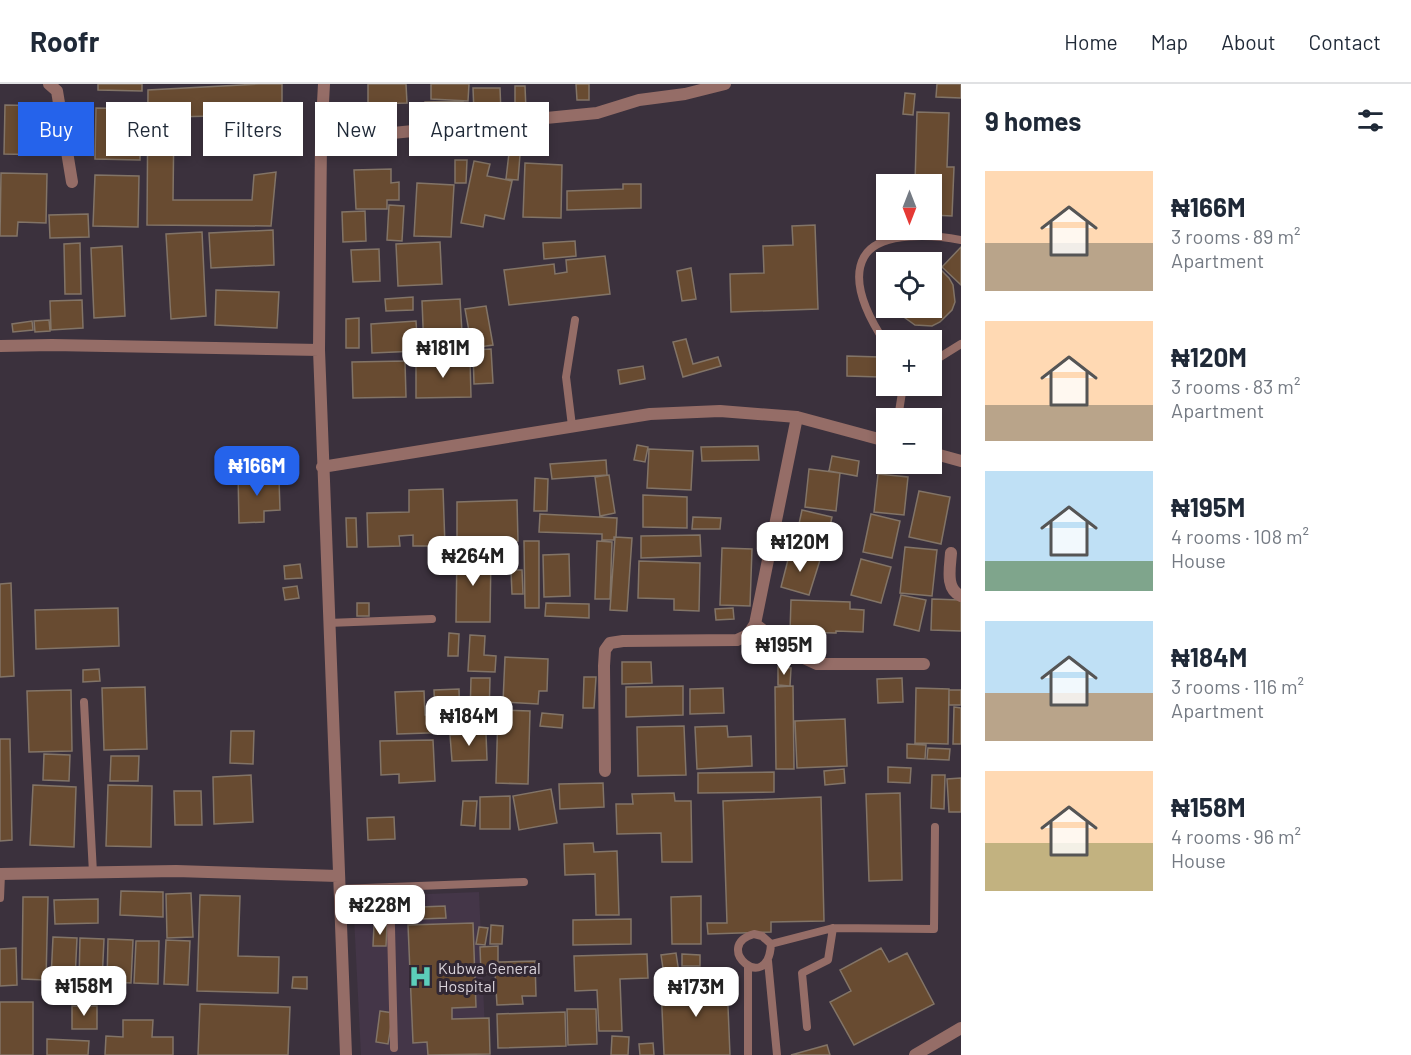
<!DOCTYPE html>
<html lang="en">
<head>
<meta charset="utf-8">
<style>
  :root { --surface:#fff; --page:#f2f2f3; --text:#1f2937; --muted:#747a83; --line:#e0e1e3; --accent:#2563eb }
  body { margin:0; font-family:Barlow,sans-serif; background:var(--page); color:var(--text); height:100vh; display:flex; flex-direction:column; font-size:22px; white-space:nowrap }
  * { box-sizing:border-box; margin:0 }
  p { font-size:20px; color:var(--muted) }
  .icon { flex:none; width:33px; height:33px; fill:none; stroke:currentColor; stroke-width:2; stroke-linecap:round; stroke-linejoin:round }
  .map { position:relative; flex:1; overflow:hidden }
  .side { display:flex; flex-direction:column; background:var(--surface); width:450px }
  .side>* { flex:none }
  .guide { position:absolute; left:18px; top:18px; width:570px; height:54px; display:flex; gap:12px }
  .needle { width:39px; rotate:180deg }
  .fabs { position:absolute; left:876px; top:90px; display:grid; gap:12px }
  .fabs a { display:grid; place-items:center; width:66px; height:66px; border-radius:0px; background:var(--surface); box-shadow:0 3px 9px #0003; font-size:30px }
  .price { position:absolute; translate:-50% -51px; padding:0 14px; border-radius:12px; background:#fff; color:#222; font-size:20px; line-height:39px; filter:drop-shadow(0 2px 3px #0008) }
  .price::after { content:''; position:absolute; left:50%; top:36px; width:18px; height:14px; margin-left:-9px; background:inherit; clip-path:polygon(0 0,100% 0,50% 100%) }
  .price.active { background:var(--accent); color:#fff }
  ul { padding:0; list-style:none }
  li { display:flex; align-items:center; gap:18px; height:150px; padding:0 24px }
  li span { display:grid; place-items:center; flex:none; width:168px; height:120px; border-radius:0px; color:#555 }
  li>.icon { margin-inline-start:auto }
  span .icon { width:72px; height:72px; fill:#fffc; stroke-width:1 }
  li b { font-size:26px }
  h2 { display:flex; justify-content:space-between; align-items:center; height:72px; padding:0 24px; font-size:26px }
  .pill { padding:0 21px; border-radius:0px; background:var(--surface); box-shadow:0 3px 9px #0003; font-size:21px; line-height:54px }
  .pill.active { background:var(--accent); color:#fff }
  header { display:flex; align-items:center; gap:36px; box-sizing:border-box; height:84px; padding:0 30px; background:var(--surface); border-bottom:2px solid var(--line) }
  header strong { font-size:28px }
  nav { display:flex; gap:33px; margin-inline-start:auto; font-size:21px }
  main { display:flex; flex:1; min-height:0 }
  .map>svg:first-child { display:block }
  .built { fill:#443648 }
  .building { fill:#684b31; stroke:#827467; stroke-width:1.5 }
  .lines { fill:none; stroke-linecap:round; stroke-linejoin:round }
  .service { stroke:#956d67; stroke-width:8 }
  .minor { stroke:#956d67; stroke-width:12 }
  .labels { text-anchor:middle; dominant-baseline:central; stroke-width:6; stroke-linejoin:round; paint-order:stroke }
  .poi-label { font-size:16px; fill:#dad3db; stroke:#312733; text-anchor:start }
</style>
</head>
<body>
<header>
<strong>Roofr</strong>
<nav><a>Home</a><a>Map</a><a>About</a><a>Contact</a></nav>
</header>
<main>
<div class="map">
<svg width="961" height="971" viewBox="0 0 961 971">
  <rect width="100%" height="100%" fill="#3b313d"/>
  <path class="built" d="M479 808 486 971H361L353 813Z"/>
  <path class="building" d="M98 0H142V7L98 6Z
    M259 0H282V56L255 58 251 31 174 33 173 116H252L254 91 276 88 271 142 147 141 148 6Z
    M368 0H406L407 19 368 20Z
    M431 0H469L468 17 431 15Z
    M576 0H589V16H577Z
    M937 0H961V14L936 13Z
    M515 2H525L526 26H515Z
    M473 4H500L501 29H474Z
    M905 9 915 10 913 31 903 30Z
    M463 17 464 34H426L425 18Z
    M5 21 49 22 48 71 4 70Z
    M96 24 141 25 140 76 95 75Z
    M917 28 949 29 947 83H954L952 132 932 131V100H915Z
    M509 69 520 71 518 96 506 95Z
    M455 76H467L466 99H455Z
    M474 77 490 80 487 92 512 97 504 135 485 131 483 143 461 139Z
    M525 79 562 81 561 134 523 133Z
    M391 85V99L399 98V116H387V125H356L354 86Z
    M1 89 47 90 46 139 18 138 17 152H0Z
    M95 91 139 92 138 143 93 142Z
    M417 99 454 101 451 153 414 152Z
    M623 100H641V124L567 126V107L623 105Z
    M389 121 404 122 402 157 387 156Z
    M365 127 366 157 343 158 342 128Z
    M88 130 89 153 50 154 49 131Z
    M815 141 818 225 731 228 730 190 764 189 763 162 793 161 792 142Z
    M273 146 274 181 211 184 209 149Z
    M202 148 206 232 171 235 166 150Z
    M575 157 576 172 544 175 543 159Z
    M440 158 442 200 398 202 396 160Z
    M80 159 81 210H65L64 160Z
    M122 162 125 232 94 234 91 164Z
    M961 163V201L942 183Z
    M379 165 380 197 353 198 351 166Z
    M605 172 610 210 509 221 504 186 554 180 555 190 567 188 566 176Z
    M932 183 942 187 949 194 953 201 955 218 952 226 940 238 932 242 915 241 901 231 896 224H932Z
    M691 184 696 215 682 217 677 187Z
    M216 206 279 208 277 244 215 241Z
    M413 213V226L386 227 385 215Z
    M460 215 463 265 424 267 422 217Z
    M82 216 83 244 51 246 50 217Z
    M486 222 493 261 472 264 465 225Z
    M359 234V264H346V235Z
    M49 236 50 247 35 248 34 237Z
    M32 237 33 246 13 248 12 240Z
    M416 237 418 267 372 269 371 240Z
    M686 255 693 280 718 273 721 282 683 293 673 258Z
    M491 265 493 299 474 300 473 266Z
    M847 272 880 273V293L847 292Z
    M470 275 471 313 416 314V276Z
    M405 277 406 313 353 314 352 278Z
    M643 282 645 295 620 300 618 286Z
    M637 361 648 363 645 378 634 376Z
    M758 362 759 376 702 377 701 363Z
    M649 365 693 367 691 406 647 404Z
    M832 372 859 377 857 392 829 387Z
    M606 376 607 391 552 395 550 380Z
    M809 385 840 389 836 427 805 423Z
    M262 388 263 396 279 395 280 426 264 427V438L239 439 238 389Z
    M878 390 908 393 904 431 874 428Z
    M609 391 615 429 600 432 595 393Z
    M535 394 548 395 547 427H534Z
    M443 405 445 462H413V451L399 452 400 462 368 463 367 429 409 428V406Z
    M919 407 950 413 941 460 909 453Z
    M643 411 687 413V444L643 443Z
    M517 416 518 457 457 458V418Z
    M802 426 832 433 824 470 794 463Z
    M540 430 617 434 616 453H614V456H602V450L539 448Z
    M871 430 900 437 892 474 863 468Z
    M693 433 721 434 720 445H692Z
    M346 434H356L357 463H347Z
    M700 451 701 472 641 474V452Z
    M615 453 632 454 627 527 610 526Z
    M524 457H539V524H525Z
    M597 457 612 458 610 515H595Z
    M905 463 937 466 932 512 900 509Z
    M722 464 752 465 750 522 720 521Z
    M457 467 491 468 490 538H456Z
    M790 468 820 476 809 511 781 503Z
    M569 470 570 512 544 513 543 471Z
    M861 475 891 483 881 519 851 511Z
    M639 477 700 479 699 527 674 526V515L638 514Z
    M300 480 302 494 285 495 284 482Z
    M511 486H522L523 510H512Z
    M11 499 14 592 0 593V500Z
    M297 502 299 514 285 516 283 504Z
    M901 511 926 516 919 547 894 541Z
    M932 515 961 516V547L931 546Z
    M791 516 850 518V525L864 526 863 548 836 547V549L790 548Z
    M357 519H369V532H357Z
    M546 519 589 520V534L545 532Z
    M118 524 119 562 36 565 35 526Z
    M733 524 734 535 716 536 715 525Z
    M449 549 459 550 458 572H448Z
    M470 551 485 552 484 571 496 572 495 588 468 587Z
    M505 573 548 575 547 607H539L538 620 503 618Z
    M622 578H651L652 599 622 600Z
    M778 583 791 584 790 602 778 601Z
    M99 585 100 597 83 598V586Z
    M584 593H596L594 624H583Z
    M471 594H490L489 633 470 632Z
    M902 594 903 618 878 619 877 595Z
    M683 602V631L626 633V603Z
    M793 602 794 685H776L775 603Z
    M145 603 147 665 104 666 102 604Z
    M723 604 724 629 690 630V605Z
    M916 604 949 605 948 660 915 659Z
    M459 605 460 648 397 650 395 608 424 607 425 631H435L434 606Z
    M71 606 72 667 29 668 27 607Z
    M949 606H961V621H949Z
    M954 623 961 624V660H953Z
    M498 626 530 627 528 700 496 699Z
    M542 629 563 631 562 644 540 642Z
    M845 635 847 682 797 684 795 637Z
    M684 642 686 691 638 692 637 643Z
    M727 642 728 653 751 652 752 682 697 685 695 643Z
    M231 647H254L253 680 230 679Z
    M486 649 487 676 452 677 450 651Z
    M0 655H10L12 756 0 757Z
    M433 656 435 697 399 699V690L381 691 380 657Z
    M907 660 926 661 925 675 907 674Z
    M928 664 950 665 949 676 927 675Z
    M44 670 70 671 69 697 43 696Z
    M111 672H139L138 697H110Z
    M888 683 911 684 910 699 888 698Z
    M844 685 845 699 825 701 824 687Z
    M774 688V708L698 709V689Z
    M251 691 253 738 214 740 213 693Z
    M932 691H945L944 725 931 724Z
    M961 694V728H949L947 695Z
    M603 699 604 723 560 725 559 700Z
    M33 701 76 703 74 763 30 761Z
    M108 701 152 702 151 763 106 762Z
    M551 705 557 739 519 746 513 712Z
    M174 707H201L202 741H175Z
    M674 709 675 717H691L692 778H662L661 749 617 750 616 720H633L632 710Z
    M900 709 902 796 869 797 866 710Z
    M510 712V745H480V713Z
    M821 713 824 837 771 838V848L708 850 707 839H727L723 717Z
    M463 717H477L475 742 461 741Z
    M394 733 395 755 368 756 367 734Z
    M593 759 594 768 617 767 619 831H596L595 790 565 791 564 760Z
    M121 807 163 808V833L120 831Z
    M191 809 193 853 167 854 166 810Z
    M200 811 240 812 238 872 279 873 278 909 197 907Z
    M701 812V860H672L671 813Z
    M23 813H48L46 896 22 895Z
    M98 815V839L55 840 54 816Z
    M445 822 446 834 420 835V823Z
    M631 835V860L573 861V836Z
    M473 839 476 923 452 924V935L489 934 490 970 428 971 427 958 413 959 408 841Z
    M374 841H387L386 862H373Z
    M491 841 503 842 502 860H490Z
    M479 843 488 844 485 861 476 860Z
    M53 853 77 854 75 896 51 895Z
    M80 854 104 855 102 898 79 897Z
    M108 855 133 856 131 899 107 898Z
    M166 856 190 857 188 901 164 900Z
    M136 857H159L158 900 134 899Z
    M498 862V878L535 877 536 912H522L523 920 497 921 495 889H481L480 863Z
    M16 864 17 901 0 902V865Z
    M881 864 889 878 907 869 934 920 854 961 830 918 851 907 840 886Z
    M676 869 679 889 664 891 661 871Z
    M647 870 648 894 620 895 622 947H599L597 906 575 907 574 872Z
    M682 870 700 871V882H682Z
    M702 891 703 899 727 898 730 971H664L661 902 679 901V892Z
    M293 893H307V905L292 904Z
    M0 918H33V971H0Z
    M200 920 290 923 288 971H198Z
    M72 922H97V945H72Z
    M567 925H596L597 960 568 961Z
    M380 927 393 929 388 960 376 958Z
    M565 928 566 962 498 964 497 930Z
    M123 936H153L152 953H173V971H105L106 952 123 953Z
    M612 952 629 953 628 971H611Z
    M47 955 89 957 88 971H47Z
    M653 959 654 971H640L639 960Z
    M827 961 830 971H791Z"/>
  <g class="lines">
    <path class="service" d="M886 260C872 239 849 200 864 173 879 146 936 151 961 156
      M932 278 961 260
      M898 334 903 302
      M572 342 566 293 575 236
      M328 539 432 535
      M84 618 93 789
      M390 803 394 964
      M339 805 524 798
      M0 814 1 790
      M754 850 762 852 771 860C768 913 711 862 754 850Z
      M771 860 833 844 934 845 935 743
      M768 877 777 971
      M748 882V971
      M807 943 802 889 828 876 833 844"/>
    <path class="minor" d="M49 0 57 7 72 98
      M324 0 321 56 319 266 346 971
      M321 56 597 29 639 16 685 10 725 0
      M0 262 52 261 319 266
      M932 369 961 377
      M322 383 650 330 720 327 797 333 886 357
      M951 469C950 484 945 505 961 512
      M755 540 793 569 817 580H924
      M605 687 604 582 605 566 610 559 623 557 737 556 748 551 755 540 797 333
      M0 790 176 787 338 792
      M915 971 961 944"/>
  </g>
  <defs>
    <symbol id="hospital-bare" viewBox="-9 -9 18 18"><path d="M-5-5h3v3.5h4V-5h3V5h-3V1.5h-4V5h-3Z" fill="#5cceba" stroke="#312733" stroke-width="2.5" paint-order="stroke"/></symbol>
  </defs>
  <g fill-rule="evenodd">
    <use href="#hospital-bare" x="404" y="876" width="33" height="33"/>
  </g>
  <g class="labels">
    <g class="poi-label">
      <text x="438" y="883">Kubwa General<tspan x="438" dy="18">Hospital</tspan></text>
    </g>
  </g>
</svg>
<div class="fabs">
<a><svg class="needle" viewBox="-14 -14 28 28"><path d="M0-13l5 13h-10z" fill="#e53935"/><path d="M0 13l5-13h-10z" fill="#747a83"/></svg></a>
<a><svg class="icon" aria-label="locate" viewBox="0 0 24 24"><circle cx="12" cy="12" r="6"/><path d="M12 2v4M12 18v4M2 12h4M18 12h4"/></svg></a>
<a>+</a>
<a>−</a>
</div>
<b class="price" style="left:443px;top:295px">₦181M</b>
<b class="price active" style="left:257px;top:413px">₦166M</b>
<b class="price" style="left:800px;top:489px">₦120M</b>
<b class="price" style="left:473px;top:503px">₦264M</b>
<b class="price" style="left:784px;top:592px">₦195M</b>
<b class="price" style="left:469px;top:663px">₦184M</b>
<b class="price" style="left:380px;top:852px">₦228M</b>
<b class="price" style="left:84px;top:933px">₦158M</b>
<b class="price" style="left:696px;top:934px">₦173M</b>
<div class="guide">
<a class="pill active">Buy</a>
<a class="pill">Rent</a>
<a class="pill">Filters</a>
<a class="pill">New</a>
<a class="pill">Apartment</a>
</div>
</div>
<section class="side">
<h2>9 homes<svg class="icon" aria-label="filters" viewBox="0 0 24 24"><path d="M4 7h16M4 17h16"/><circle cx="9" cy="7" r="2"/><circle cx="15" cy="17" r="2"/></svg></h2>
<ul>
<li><span style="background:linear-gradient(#ffd9b3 60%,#b9a48a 0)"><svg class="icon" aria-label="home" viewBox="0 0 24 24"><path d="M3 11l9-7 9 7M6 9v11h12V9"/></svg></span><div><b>₦166M</b><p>3 rooms · 89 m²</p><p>Apartment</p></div></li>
<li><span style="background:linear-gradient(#ffd9b3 70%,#b9a48a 0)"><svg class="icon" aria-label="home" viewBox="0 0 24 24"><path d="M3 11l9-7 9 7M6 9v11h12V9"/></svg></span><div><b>₦120M</b><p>3 rooms · 83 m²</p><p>Apartment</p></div></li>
<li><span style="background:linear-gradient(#bfe0f5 75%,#7fa58c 0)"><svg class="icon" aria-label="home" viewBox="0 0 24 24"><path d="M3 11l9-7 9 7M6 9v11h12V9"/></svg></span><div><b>₦195M</b><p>4 rooms · 108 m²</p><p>House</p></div></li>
<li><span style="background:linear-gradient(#bfe0f5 60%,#b9a48a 0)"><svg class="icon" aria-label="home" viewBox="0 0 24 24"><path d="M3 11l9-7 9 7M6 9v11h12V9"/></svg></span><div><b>₦184M</b><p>3 rooms · 116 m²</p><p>Apartment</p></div></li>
<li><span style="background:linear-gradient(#ffd9b3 60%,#c2b280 0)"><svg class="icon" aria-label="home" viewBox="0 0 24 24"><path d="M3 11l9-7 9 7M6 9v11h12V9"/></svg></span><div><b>₦158M</b><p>4 rooms · 96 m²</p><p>House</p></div></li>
</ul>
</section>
</main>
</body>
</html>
